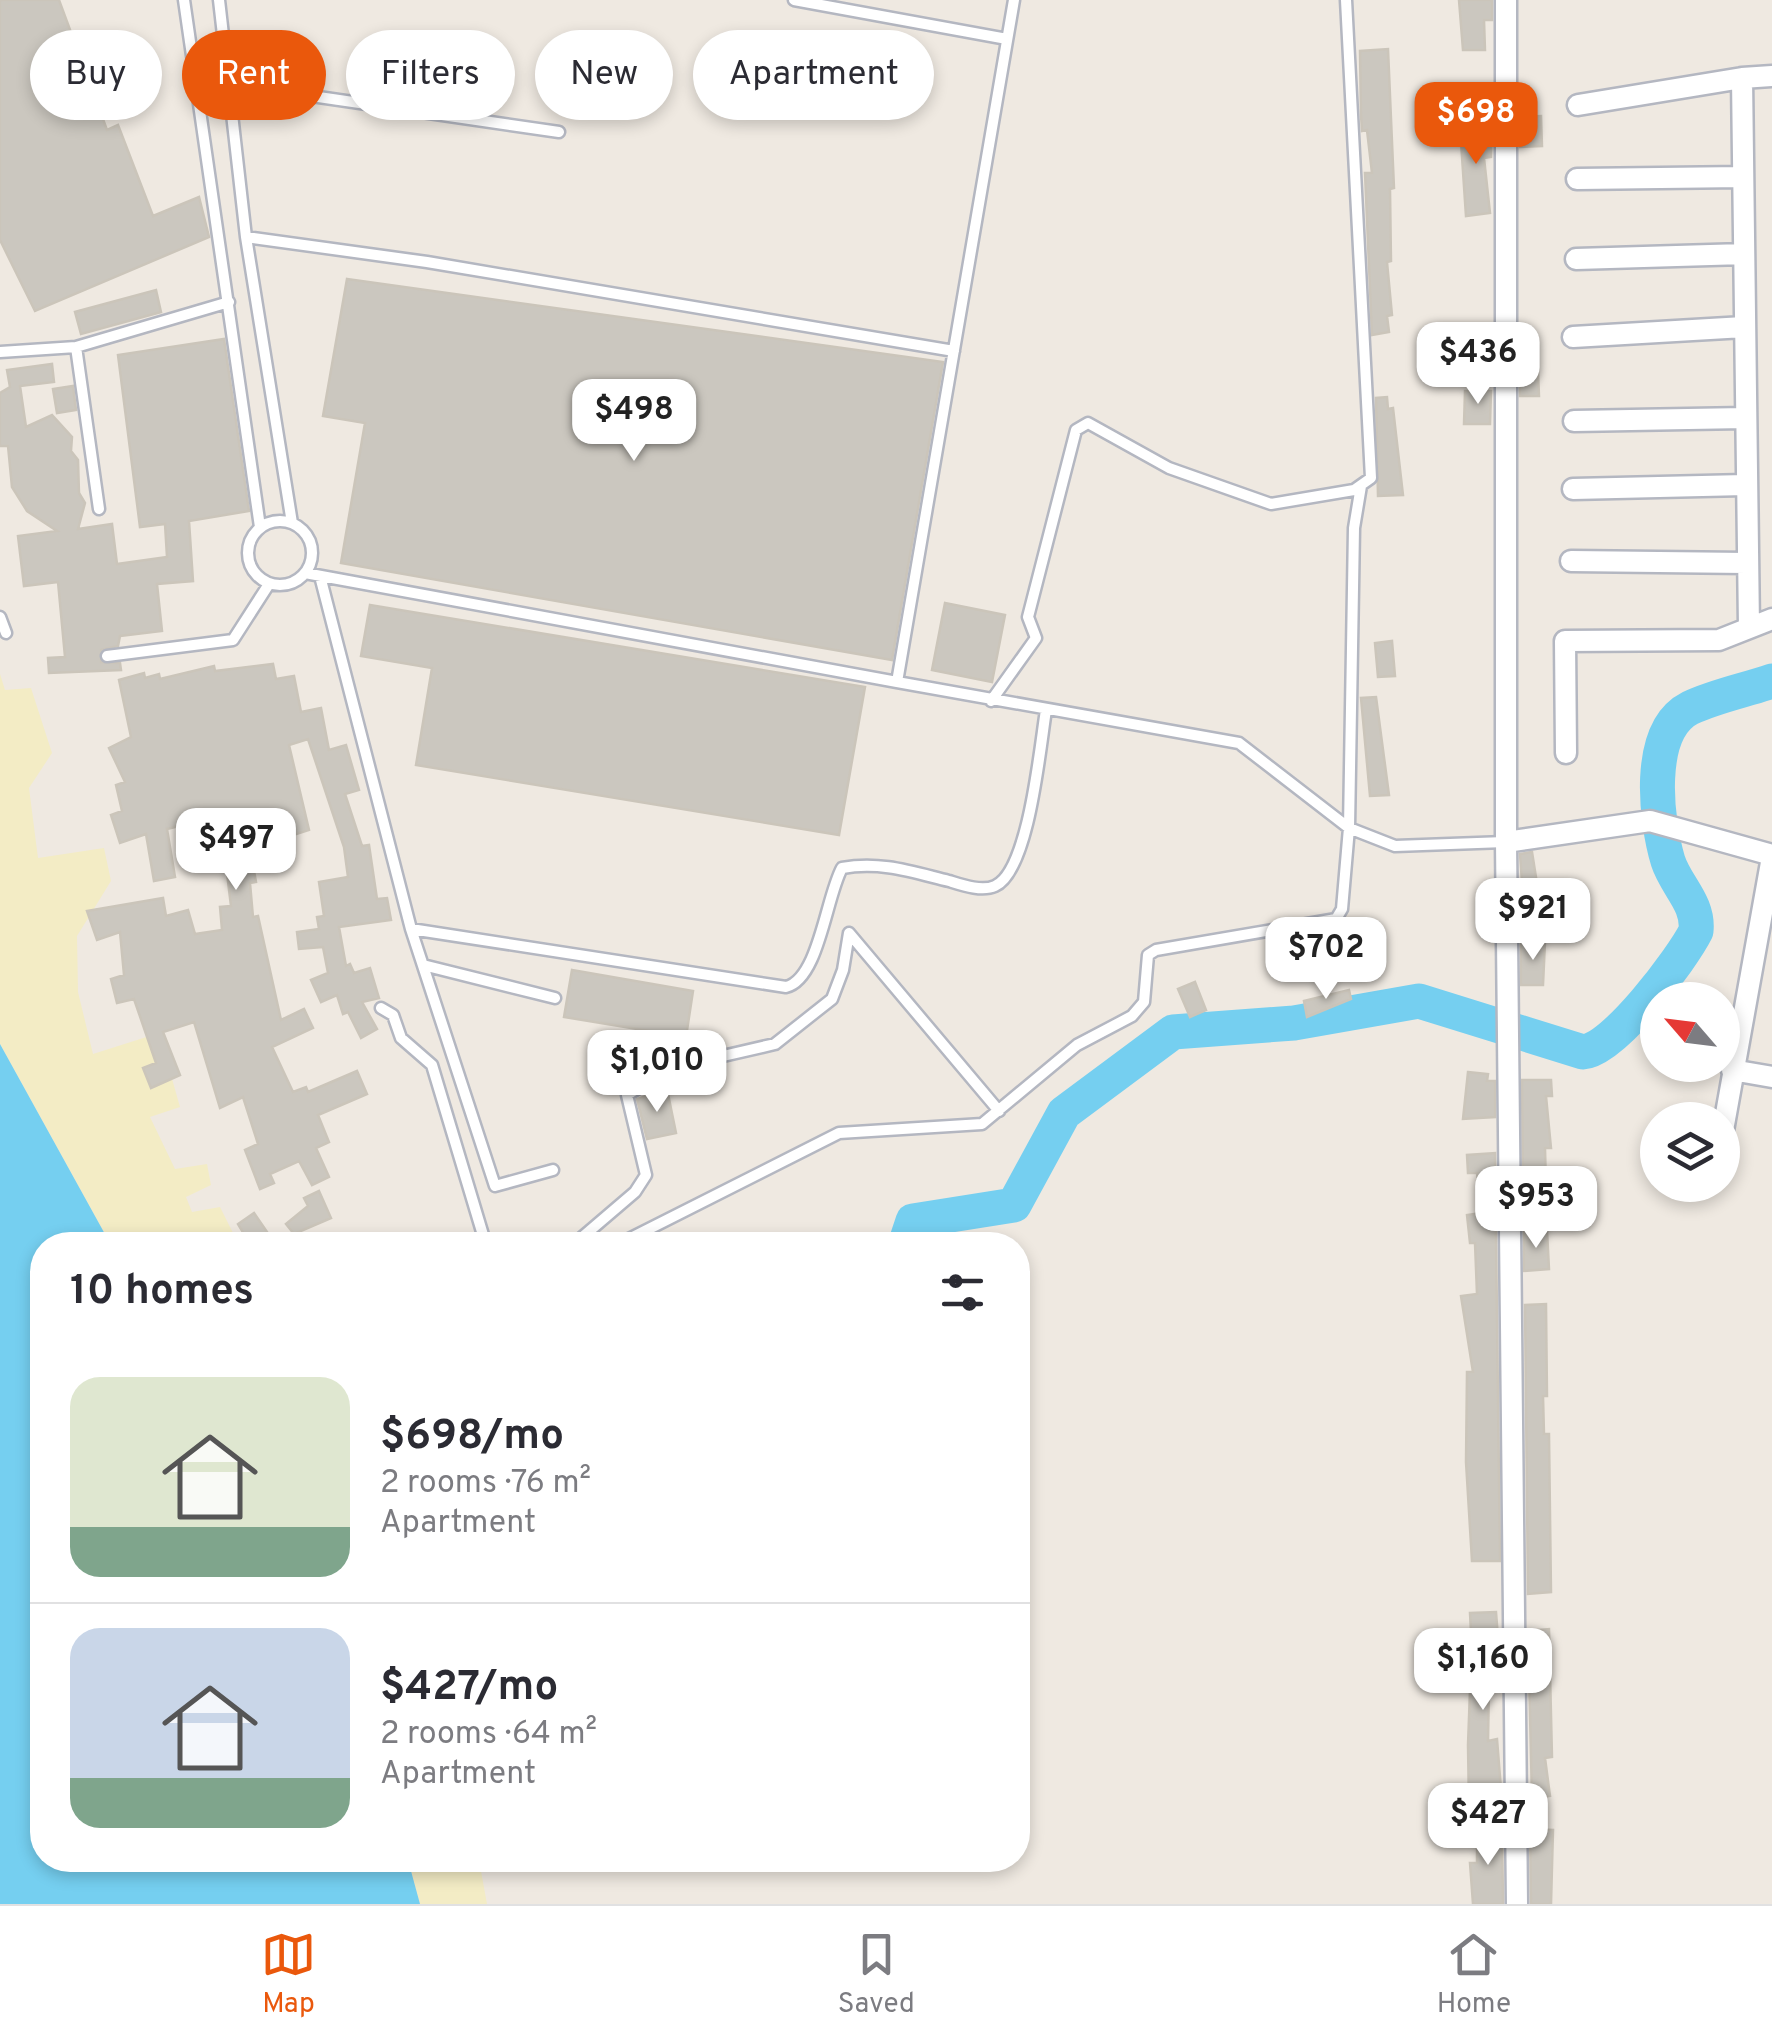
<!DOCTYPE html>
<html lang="en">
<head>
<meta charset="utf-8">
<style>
  :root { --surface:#fff; --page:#f2f2f3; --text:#2b2b33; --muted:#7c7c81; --line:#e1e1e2; --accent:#ea580c }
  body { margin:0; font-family:Overpass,sans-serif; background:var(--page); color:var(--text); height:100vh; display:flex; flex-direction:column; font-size:38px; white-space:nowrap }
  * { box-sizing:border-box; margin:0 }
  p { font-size:32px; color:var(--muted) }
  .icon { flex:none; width:55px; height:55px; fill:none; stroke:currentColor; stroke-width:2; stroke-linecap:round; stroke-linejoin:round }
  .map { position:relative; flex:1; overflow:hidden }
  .sheet { position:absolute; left:30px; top:1232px; width:1000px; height:640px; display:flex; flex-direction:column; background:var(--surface); border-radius:40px; box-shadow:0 5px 15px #0003 }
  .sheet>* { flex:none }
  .top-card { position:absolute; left:30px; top:30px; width:1000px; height:90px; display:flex; gap:20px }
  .needle { width:65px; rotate:298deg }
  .tools { position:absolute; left:1640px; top:982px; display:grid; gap:20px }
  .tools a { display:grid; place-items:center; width:100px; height:100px; border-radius:50%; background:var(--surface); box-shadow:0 5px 15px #0003; font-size:50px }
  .price { position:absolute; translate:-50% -85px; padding:0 22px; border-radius:20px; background:#fff; color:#222; font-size:32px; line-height:65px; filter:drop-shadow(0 2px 5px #0008) }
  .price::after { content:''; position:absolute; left:50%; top:60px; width:30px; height:22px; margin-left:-15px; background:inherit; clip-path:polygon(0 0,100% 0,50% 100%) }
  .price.selected { background:var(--accent); color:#fff }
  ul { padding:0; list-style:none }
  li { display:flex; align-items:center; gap:30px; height:250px; padding:0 40px }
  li+li { border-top:2px solid var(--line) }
  li span { display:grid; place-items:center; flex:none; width:280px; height:200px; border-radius:30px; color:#555 }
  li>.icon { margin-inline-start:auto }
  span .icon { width:120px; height:120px; fill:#fffc; stroke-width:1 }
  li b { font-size:42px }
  h2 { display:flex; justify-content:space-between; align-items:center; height:120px; padding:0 40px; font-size:42px }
  .chip { padding:0 35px; border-radius:45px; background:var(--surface); box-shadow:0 5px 15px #0003; font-size:35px; line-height:90px }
  .chip.selected { background:var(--accent); color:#fff }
  .menu { display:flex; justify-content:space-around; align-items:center; height:140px; border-top:2px solid var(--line); background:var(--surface); font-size:28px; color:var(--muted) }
  .menu a { display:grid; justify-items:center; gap:5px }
  .menu .selected { color:var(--accent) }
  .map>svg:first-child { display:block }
  .sand { fill:#f3ecc5 }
  .water { fill:#75cff0 }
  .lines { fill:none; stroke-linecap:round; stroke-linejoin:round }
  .river { stroke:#75cff0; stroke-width:35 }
  .building { fill:#cbc7bf; stroke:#cbc5ba; stroke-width:2.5 }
  .lane-casing { stroke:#b4b7c1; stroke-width:15 }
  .street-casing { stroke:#b4b7c1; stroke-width:25 }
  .lane { stroke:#fff; stroke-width:10 }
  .street { stroke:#fff; stroke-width:20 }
</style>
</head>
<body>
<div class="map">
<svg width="1772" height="1904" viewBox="0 0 1772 1904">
  <rect width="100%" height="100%" fill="#efe9e1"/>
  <path class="sand" d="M0 674 5 690 31 688 52 753 29 788 38 858 104 848 111 881 77 936 78 992 93 1054 159 1033 180 1107 150 1117 175 1169 207 1164 211 1185 186 1197 192 1212 220 1207 239 1245H111L0 1044Z
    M408 1860H479L487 1904H420Z"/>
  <path class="water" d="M0 1044 111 1245H42V1860H408L420 1904H0Z"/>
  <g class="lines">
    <path class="river" d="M905 1245 913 1221 1014 1205 1064 1113 1173 1032 1294 1023 1419 1001 1583 1052C1613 1051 1682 959 1696 931 1699 903 1676 886 1668 861 1656 821 1645 731 1690 708 1715 696 1746 690 1772 681"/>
  </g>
  <path class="building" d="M0 0H59L107 130 118 125 153 216 199 197 209 237 35 311 0 240Z
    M1459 0H1492V20H1484L1485 50H1463Z
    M1388 49 1394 188 1390 189 1391 261 1387 262 1392 315 1387 316 1389 332 1372 335 1365 173H1372L1367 130 1362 131 1361 115 1360 51Z
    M1541 116 1542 146 1520 147V117Z
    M1492 123 1491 157 1484 158 1490 213 1466 216 1460 127Z
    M347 279 943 362 892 660 341 563 365 423 323 416Z
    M156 290 161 312 81 334 75 312Z
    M224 339 249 511 189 521 193 581 157 584 162 631 120 636 118 646 101 650V662L120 663 121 670 49 673 48 658 65 657 58 582 24 586 18 536 57 531 27 511 12 487 8 446H0V393L10 387 7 370 52 364 54 382 20 386 26 427 52 415 72 437 71 451 78 460 79 493 85 503 78 529 112 524 117 564 167 557 165 524 140 527 118 355Z
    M1520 371H1538L1539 396H1520Z
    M73 386 76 410 57 413 53 389Z
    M1465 391H1491L1490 424H1464Z
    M1387 397 1388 409 1393 408 1403 495 1378 496 1376 398Z
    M945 603 1005 615 992 682 932 670Z
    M370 605 865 687 839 835 416 765 432 668 361 656Z
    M1392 641 1395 676 1378 677 1375 643Z
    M273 664 276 679 294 676 301 712 321 708 329 750 346 745 359 790 345 794 362 846 369 845 377 899 387 898 391 920 339 927 346 966 350 964 354 973 370 968 379 998 362 1002 377 1029 361 1038 348 1012 343 1014 337 995 321 1002 311 980 328 973 323 947 299 949 297 932 319 929 317 917 324 916 319 882 348 877 344 847 308 739 289 745 309 830 250 849 256 882 250 883 253 917 258 916 281 1020 304 1009 313 1028 272 1047 293 1092 306 1087 308 1092 357 1071 367 1094 318 1115 329 1142 316 1148 329 1177 312 1185 299 1161 270 1174 274 1183 260 1189 245 1150 258 1144 243 1097 220 1108 194 1022 163 1032 180 1075 151 1088 143 1068 156 1063 134 999 117 1003 111 979 124 975 120 932 97 940 87 911 163 898 166 916 188 910 195 934 222 930 220 907 231 906 220 816 167 829 175 877 154 881 146 834 120 843 111 815 122 811 116 785 125 782 109 748 131 737 119 680 144 673 145 678 159 674 160 679 214 666 215 671Z
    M1376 697 1389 795 1370 796 1361 698Z
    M1532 852 1541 909 1524 910 1520 854Z
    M1521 942H1545L1543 985H1521Z
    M572 970 693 991 686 1037 564 1017Z
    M1195 982 1206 1010 1190 1017 1178 989Z
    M1349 990 1351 999 1307 1017 1304 1001Z
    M1468 1072 1488 1074 1487 1081H1495V1117L1463 1119Z
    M1522 1080H1551L1552 1096H1546L1551 1148H1545L1546 1187H1523Z
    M667 1089 676 1133 647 1139 637 1099Z
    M1495 1153 1500 1561H1472L1466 1462 1467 1372H1473L1461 1296 1477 1294 1475 1243H1470L1467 1215 1481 1213 1477 1173H1468L1467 1155Z
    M319 1191 331 1218 294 1234 286 1224 308 1206 304 1198Z
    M254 1213 267 1232 250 1244 238 1224Z
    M1547 1230 1549 1269 1524 1271V1231Z
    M1546 1304 1547 1396H1543L1544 1434H1549L1551 1592 1528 1594 1525 1305Z
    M1496 1612 1501 1676 1489 1684 1488 1741 1497 1739 1502 1802 1469 1807 1468 1745 1470 1690H1474L1470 1613Z
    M1549 1629 1552 1757 1545 1758 1550 1796 1532 1798 1528 1631Z
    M1477 1829H1502L1503 1904H1473L1470 1863H1477Z
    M1530 1829 1553 1830 1551 1904H1531Z"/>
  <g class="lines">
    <defs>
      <path id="lane" d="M184 0 260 527
        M219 0 246 237 292 523
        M794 0 1007 39
        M229 84 559 132
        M246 237 427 262 954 351
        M76 347 99 509
        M0 352 76 347 229 302
        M248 553a32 32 0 1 1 64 0a32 32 0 1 1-64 0Z
        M305 573 897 682 1014 0
        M320 576 411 929 495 1186 553 1170
        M0 617 6 633
        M107 656 233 640 269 584
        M897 682 1239 743 1349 828 1395 846 1505 842
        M991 701 1036 638 1028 617 1076 430 1088 423 1169 468 1271 504 1354 490 1371 478 1346 0
        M411 929 786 987C819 979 826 897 842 868 881 861 912 872 949 881 962 885 982 892 995 886 1029 871 1040 747 1046 710
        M849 933 999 1111
        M423 965 555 998
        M381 1008 393 1015 401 1038 432 1065 486 1245
        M573 1245 635 1192 646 1175 627 1095 671 1068 775 1044 832 999 843 970 849 933
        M617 1245 839 1133 982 1124 1077 1045 1132 1016 1144 1002 1148 955 1156 950 1336 919 1342 909 1349 828 1354 528 1361 486"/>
      <path id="street" d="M1506 0V842L1517 1904
        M1578 105 1742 78
        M1577 179 1743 177
        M1576 259 1744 254
        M1573 337 1744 327
        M1574 421 1745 418
        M1573 489 1745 485
        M1571 561 1746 563
        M1749 628 1742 78 1772 76
        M1566 753 1565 641 1719 640 1772 619
        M1506 842 1650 821 1772 855
        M1732 1070 1772 1077
        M1722 1136 1772 857"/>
    </defs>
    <use href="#lane" class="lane-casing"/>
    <use href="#street" class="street-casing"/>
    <use href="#lane" class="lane"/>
    <use href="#street" class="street"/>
  </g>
</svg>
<div class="tools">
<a><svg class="needle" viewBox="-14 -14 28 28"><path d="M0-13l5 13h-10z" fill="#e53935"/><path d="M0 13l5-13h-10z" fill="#7c7c81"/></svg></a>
<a><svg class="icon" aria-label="layers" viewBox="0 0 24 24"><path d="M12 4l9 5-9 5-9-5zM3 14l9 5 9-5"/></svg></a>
</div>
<b class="price selected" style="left:1476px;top:167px">$698</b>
<b class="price" style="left:1478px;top:407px">$436</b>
<b class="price" style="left:634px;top:464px">$498</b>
<b class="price" style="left:236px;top:893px">$497</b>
<b class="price" style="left:1533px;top:963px">$921</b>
<b class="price" style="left:1326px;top:1002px">$702</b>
<b class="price" style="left:657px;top:1115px">$1,010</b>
<b class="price" style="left:1536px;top:1251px">$953</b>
<b class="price" style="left:1483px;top:1713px">$1,160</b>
<b class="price" style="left:1488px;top:1868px">$427</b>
<div class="top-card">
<a class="chip">Buy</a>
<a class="chip selected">Rent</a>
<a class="chip">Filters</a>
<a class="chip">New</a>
<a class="chip">Apartment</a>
</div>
<section class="sheet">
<h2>10 homes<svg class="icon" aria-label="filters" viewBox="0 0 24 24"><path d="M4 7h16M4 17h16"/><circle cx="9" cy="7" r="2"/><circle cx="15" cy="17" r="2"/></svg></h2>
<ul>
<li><span style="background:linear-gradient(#dfe7d0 75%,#7fa58c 0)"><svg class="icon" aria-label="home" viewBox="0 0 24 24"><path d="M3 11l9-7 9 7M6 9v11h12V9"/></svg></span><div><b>$698/mo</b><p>2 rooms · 76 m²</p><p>Apartment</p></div></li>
<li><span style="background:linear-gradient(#c9d6e8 75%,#7fa58c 0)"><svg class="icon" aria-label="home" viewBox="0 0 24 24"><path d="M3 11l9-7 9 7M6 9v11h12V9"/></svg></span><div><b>$427/mo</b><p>2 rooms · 64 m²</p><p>Apartment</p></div></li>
</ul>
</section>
</div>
<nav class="menu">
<a class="selected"><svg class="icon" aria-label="map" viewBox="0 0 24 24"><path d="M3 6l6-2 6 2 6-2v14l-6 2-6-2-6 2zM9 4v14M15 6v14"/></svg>Map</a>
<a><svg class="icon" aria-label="saved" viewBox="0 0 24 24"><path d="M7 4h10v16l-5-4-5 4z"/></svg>Saved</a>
<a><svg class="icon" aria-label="home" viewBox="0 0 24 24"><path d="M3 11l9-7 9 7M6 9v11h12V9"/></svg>Home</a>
</nav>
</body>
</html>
